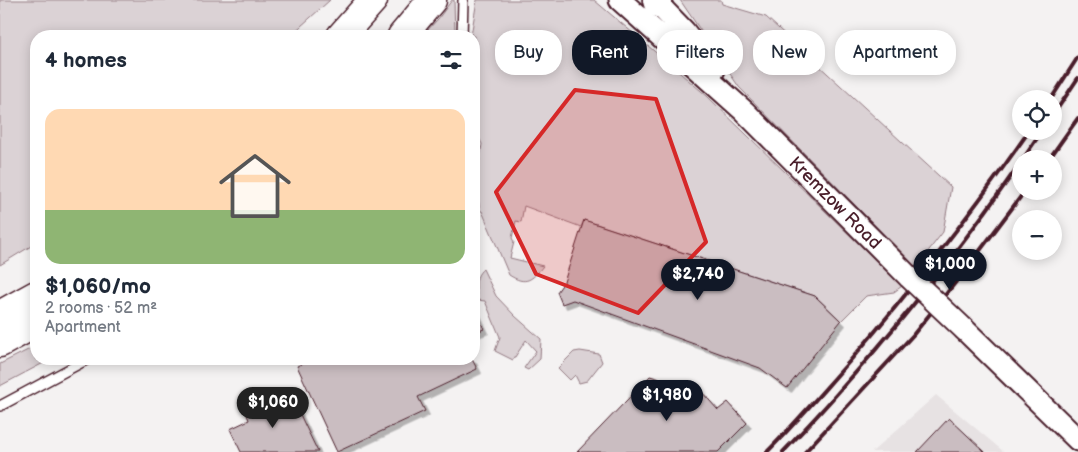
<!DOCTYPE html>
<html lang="en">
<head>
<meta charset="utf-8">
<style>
  :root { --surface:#fff; --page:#f6f6f7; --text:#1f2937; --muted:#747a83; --accent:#111827 }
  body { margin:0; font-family:"Balsamiq Sans",sans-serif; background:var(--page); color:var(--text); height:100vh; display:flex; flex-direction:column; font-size:19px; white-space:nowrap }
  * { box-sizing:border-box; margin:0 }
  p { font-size:16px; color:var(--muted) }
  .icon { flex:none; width:28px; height:28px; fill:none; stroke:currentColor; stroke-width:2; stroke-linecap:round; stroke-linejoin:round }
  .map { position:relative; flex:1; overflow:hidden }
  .sheet { position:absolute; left:30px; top:30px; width:450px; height:335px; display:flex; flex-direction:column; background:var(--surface); border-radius:20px; box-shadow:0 2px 12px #0003 }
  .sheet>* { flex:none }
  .guide { position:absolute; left:495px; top:30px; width:475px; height:45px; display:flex; gap:10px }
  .tools { position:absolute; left:1012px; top:90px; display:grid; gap:10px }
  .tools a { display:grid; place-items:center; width:50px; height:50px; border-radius:50%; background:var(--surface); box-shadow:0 2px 12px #0003; font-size:25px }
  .price { position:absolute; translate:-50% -42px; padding:0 11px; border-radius:18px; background:var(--accent); color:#fff; font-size:16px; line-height:32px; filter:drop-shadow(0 1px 2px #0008) }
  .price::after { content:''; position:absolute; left:50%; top:30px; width:15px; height:11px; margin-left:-8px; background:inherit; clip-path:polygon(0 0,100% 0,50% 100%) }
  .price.current { background:#222; color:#fff }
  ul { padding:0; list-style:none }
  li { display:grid; align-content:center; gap:10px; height:265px; padding:0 15px }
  li span { display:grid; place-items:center; height:155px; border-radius:15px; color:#555 }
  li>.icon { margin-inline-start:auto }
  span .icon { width:90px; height:90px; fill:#fffc; stroke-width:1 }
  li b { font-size:21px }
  h2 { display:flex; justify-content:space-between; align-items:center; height:60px; padding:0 15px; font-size:21px }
  .tag { padding:0 18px; border-radius:20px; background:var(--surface); box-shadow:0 2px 12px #0003; font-size:18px; line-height:45px }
  .tag.current { background:var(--accent); color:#fff }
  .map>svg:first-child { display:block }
  .built { fill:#e7e2e3 }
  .green { fill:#dbd2d5; stroke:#927880 }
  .building { fill:#cabdc1; stroke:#4a1f2b; filter:url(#shadow) }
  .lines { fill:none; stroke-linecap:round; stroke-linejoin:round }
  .service-casing { stroke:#4a1f2b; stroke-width:12 }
  .tertiary-casing { stroke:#4a1f2b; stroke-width:25 }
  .trunk-casing { stroke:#4a1f2b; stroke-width:31 }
  .service { stroke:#fff; stroke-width:9 }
  .tertiary { stroke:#fff; stroke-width:21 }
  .trunk { stroke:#fff; stroke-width:28 }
  .rail { stroke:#4a1f2b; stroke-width:4 }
  .tertiary-bridge-casing { stroke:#4a1f2b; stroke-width:25; stroke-linecap:butt }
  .tertiary-bridge { stroke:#fff; stroke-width:21 }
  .marked { fill:#d62828; fill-opacity:0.2; stroke:#d62828; stroke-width:4; stroke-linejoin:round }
  .labels { text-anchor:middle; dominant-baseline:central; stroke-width:4.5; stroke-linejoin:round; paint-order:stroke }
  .street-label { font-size:18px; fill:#4a1f2b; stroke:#fff }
</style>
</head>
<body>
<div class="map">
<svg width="1078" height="452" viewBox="0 0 1078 452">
  <defs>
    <filter id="shadow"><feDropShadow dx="4.5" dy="4.5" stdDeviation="0" flood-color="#0004"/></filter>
  </defs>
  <rect width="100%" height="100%" fill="#f4f2f2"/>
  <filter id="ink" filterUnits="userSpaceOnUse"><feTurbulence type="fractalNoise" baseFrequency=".02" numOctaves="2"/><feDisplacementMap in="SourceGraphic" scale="10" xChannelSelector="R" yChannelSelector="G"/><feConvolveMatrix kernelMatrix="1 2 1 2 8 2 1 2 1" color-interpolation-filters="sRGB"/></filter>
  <g filter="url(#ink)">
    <path class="built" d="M936 395 1004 452H872Z"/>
    <path class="green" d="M0 0H330L290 36H36V243L0 265Z
      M452 0H454L455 36H422L438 19Z
      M477 0H594L707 96 902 286 894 292 866 296 841 321 815 296 584 220 581 227 524 206 521 222 516 221 512 238 514 242 510 258 543 266C532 280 526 286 509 275L482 211H480L476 185 482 144 474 128V36H471Z
      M680 0H721L722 4 766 17 951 187 943 232 916 267 739 87Z
      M483 269 496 296 515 316 541 339 540 359 528 370 524 368 536 351 526 340 513 360 495 351 500 337 485 301 477 300C477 288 473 278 483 269Z
      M36 346V359H51L0 386V364Z
      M580 351 599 354 602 362 587 381 579 383 575 375 570 380 558 368 574 352Z"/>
    <path class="building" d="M584 220 815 296 841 321 787 388 760 368 573 300 562 304 557 292 564 282Z
      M474 307 484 329 474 333Z
      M312 359H472L477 369 418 397 425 411 337 452 297 366Z
      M650 376 701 391 718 410 728 402 747 423 718 452H577Z
      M267 396 273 408 292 398 318 452H241L230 429 249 420 244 407Z
      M949 418 985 452H917Z"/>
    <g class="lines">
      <defs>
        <path id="service" d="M462 36 463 0
          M0 406 88 359"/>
        <path id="tertiary" d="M620 0 744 111 909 277
          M654 0 684 31 714 70
          M965 330 1078 440"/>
        <path id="trunk" d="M657 0 658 3
          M341 36 373 0
          M402 36 432 0
          M0 315 36 295
          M0 343 36 323"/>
      </defs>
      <use href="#service" class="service-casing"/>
      <use href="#tertiary" class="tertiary-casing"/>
      <use href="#trunk" class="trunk-casing"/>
      <use href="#service" class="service"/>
      <use href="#tertiary" class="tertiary"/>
      <use href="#trunk" class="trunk"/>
      <path class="rail" d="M1051 99 1078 57
        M1054 114 1078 78
        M1023 159 1042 131
        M1049 159 1078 118
        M767 452C796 423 822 392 849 362 913 288 973 211 1029 131
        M783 452C803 431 823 410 842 388 906 317 966 241 1021 162
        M805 452 913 335 963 273 1025 191"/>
      <defs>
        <path id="tertiary-bridge" d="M909 277 965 330"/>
      </defs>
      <use href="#tertiary-bridge" class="tertiary-bridge-casing"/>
      <use href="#tertiary-bridge" class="tertiary-bridge"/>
    </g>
  </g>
  <path class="marked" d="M575 90 656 99 706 242 638 313 536 274 496 192Z"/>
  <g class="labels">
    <g class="street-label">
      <text transform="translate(835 203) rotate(45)">Kremzow Road</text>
    </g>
  </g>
</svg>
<div class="tools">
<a><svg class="icon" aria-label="locate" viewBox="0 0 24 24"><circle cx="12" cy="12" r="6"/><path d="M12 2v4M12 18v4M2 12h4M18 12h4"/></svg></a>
<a>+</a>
<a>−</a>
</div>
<b class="price" style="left:950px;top:291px">$1,000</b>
<b class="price" style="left:698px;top:301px">$2,740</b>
<b class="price" style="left:667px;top:422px">$1,980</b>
<b class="price current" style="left:273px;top:429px">$1,060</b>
<div class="guide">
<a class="tag">Buy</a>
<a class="tag current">Rent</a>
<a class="tag">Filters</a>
<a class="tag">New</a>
<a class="tag">Apartment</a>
</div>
<section class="sheet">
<h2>4 homes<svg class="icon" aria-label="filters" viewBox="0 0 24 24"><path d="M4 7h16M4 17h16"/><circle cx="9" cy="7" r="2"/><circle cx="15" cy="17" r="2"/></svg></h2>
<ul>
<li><span style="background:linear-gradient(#ffd9b3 65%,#8fb573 0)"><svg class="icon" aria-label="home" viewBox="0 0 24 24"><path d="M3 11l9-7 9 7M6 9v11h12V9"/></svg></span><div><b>$1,060/mo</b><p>2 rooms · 52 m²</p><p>Apartment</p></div></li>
</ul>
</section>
</div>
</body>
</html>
